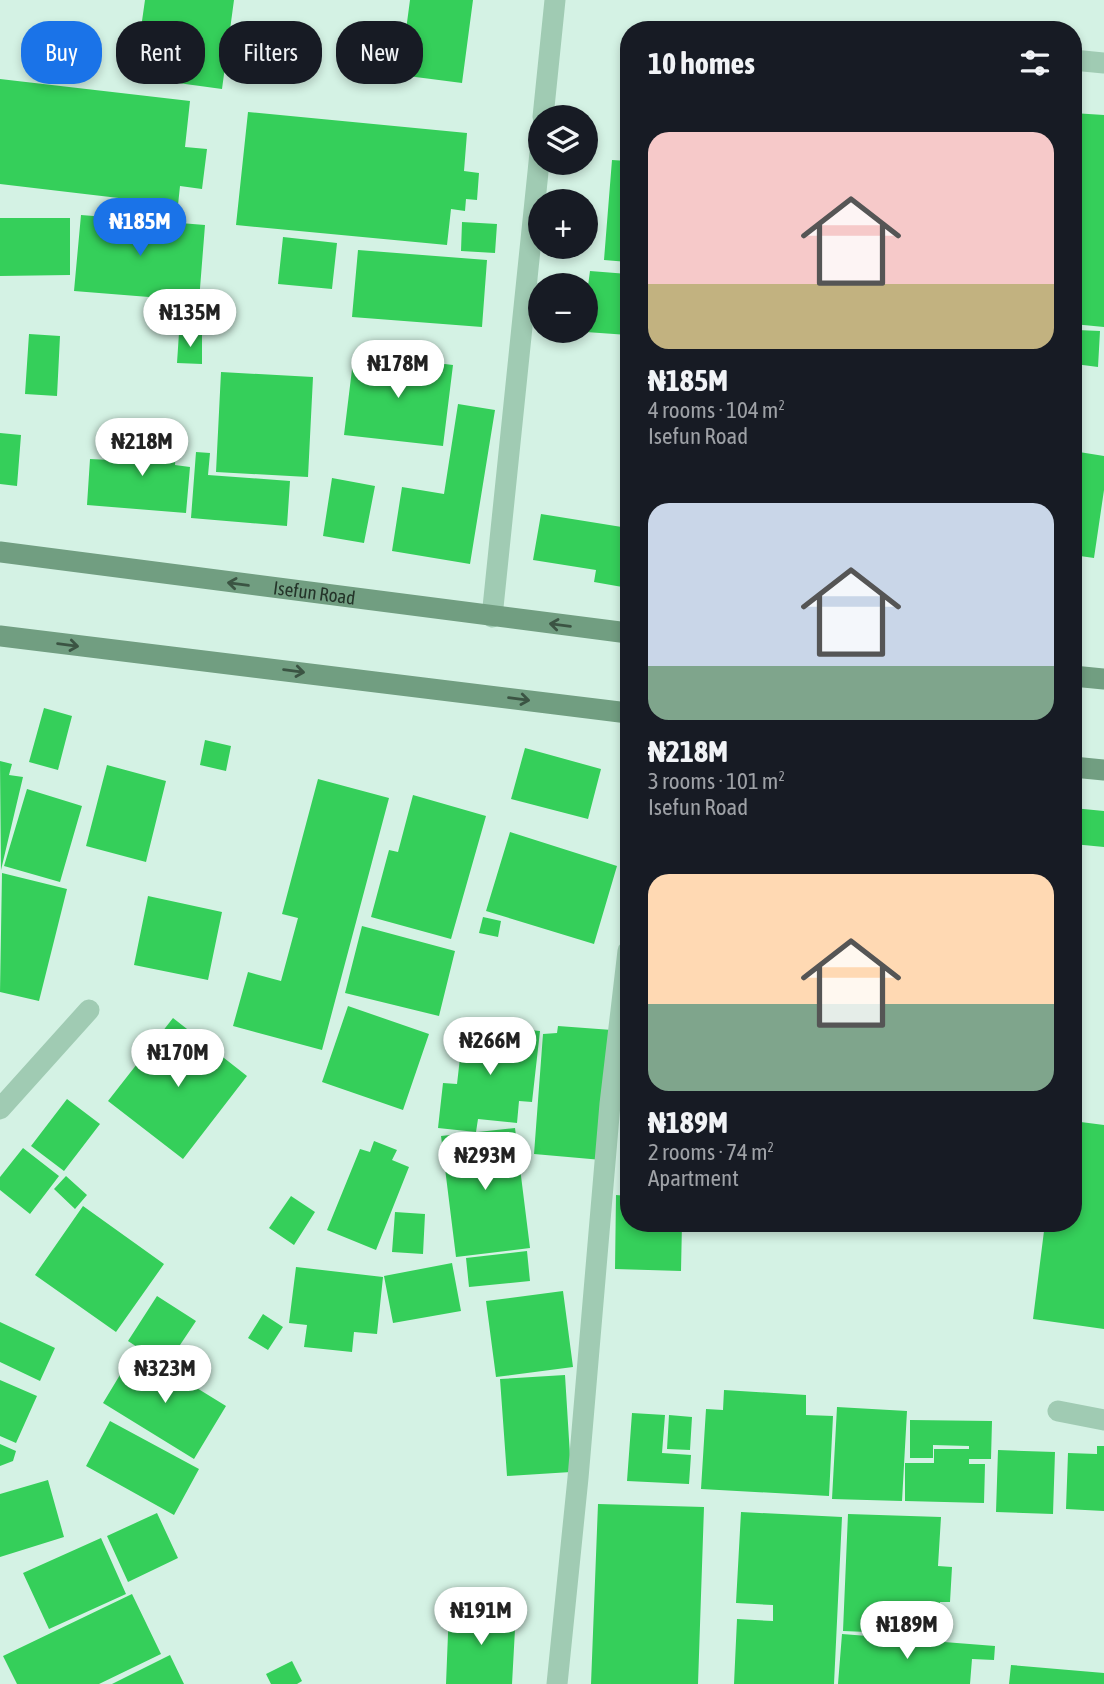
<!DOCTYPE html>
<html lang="en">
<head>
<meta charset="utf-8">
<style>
  :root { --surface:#171b24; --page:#20242c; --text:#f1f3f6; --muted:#9ea1a6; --accent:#1a73e8 }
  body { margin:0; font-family:"Asap Condensed",sans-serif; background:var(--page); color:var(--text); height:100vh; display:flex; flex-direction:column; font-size:26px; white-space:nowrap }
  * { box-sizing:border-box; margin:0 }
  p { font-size:23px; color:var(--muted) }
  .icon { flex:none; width:38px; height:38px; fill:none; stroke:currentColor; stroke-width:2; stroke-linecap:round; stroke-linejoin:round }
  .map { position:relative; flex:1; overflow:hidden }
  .panel { position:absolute; left:620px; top:21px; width:462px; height:1211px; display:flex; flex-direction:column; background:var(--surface); border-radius:28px; box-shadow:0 4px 10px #0003 }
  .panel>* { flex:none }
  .guide { position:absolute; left:21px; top:21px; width:494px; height:63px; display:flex; gap:14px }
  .controls { position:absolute; left:528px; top:105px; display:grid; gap:14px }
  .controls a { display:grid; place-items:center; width:70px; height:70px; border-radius:50%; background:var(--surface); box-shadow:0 4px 10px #0003; font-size:35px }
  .price { position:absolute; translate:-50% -60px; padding:0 16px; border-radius:24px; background:#fff; color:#222; font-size:23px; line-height:46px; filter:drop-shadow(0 2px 4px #0008) }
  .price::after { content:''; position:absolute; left:50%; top:42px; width:21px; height:16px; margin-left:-10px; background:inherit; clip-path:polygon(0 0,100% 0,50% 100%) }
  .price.active { background:var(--accent); color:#fff }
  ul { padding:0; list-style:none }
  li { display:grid; align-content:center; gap:14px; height:371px; padding:0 28px }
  li span { display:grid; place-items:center; height:217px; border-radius:21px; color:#555 }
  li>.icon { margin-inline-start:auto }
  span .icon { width:126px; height:126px; fill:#fffc; stroke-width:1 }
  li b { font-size:30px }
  h2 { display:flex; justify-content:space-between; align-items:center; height:84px; padding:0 28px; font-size:30px }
  .chip { padding:0 24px; border-radius:28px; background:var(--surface); box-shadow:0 4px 10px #0003; font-size:24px; line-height:63px }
  .chip.active { background:var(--accent); color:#fff }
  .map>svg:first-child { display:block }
  .building { fill:#35cf5a }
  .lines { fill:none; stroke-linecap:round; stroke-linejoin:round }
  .street { stroke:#a0cbb3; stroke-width:21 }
  .secondary { stroke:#719e81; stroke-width:21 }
  .oneway { stroke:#3b5443 }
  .labels { text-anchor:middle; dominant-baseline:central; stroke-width:6; stroke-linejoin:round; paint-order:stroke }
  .street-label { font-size:19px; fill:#243429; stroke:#e0faee }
</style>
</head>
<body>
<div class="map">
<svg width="1104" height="1684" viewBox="0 0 1104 1684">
  <rect width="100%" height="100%" fill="#d4f2e4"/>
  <path class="building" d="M145 0H234L222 89 134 77Z
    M410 0H473L462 83 400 75Z
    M0 79 190 101 185 147 207 149 202 189 180 186 178 205 0 184Z
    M248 112 467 133 464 171 479 173 477 200 466 199 465 211 451 209 447 245 236 225Z
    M1073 113 1104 115V327L1073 324Z
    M612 160 628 161V262L604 260Z
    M81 215 205 225 199 301 74 291Z
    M0 218H70V275L0 276Z
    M462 222 497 224 495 253 461 251Z
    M283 237 337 243 332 289 278 284Z
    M358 250 487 260 482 327 352 317Z
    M590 271 628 274V335L586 332V301Z
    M1077 330 1100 331 1098 367 1075 364Z
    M179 333 202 334V364L177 363Z
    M29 334 60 336 57 396 25 394Z
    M354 353 453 365 443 446 344 435Z
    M221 372 313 377 308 477 216 472Z
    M458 404 495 410 470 564 392 551 402 487 444 494Z
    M0 433 21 435 17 486 0 484Z
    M132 433 177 437 175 465 190 467 186 513 87 505 90 459 130 461Z
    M1073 451 1104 456V490L1094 558 1073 555Z
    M196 452 210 453 208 475 290 481 287 526 191 518Z
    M332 478 375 486 364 543 323 536Z
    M541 514 628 528V588L594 582 596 570 533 560Z
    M44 708 72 716 58 770 29 762Z
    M205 740 231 746 226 771 200 765Z
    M525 748 601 769 588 819 511 799Z
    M0 761 12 764 9 775 23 777 1 870Z
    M107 765 166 781 146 862 86 846Z
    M318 779 389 798 322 1050 233 1026 248 972 281 981 298 918 282 914Z
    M27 789 82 806 60 882 4 866Z
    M413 795 486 816 451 939 371 917 389 850 398 852Z
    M1073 808 1104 811V847L1073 844Z
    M510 832 617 866 594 944 486 911Z
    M2 873 67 889 39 1001 0 992Z
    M148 896 222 912 208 980 134 965Z
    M483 917 501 921 498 937 479 933Z
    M362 926 455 951 439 1016 345 993Z
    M348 1006 429 1034 403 1110 322 1082Z
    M173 1018 247 1076 183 1159 108 1101Z
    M464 1023 540 1031 532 1102 519 1101 517 1123 478 1119 476 1132 438 1128 443 1083 457 1084Z
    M558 1026 612 1030 602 1160 534 1154 543 1034 557 1033Z
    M67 1099 100 1124 64 1171 31 1146Z
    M1073 1121 1104 1125V1329L1033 1319 1045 1223H1073Z
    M515 1128 530 1248 456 1257 441 1136Z
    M374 1141 397 1150 392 1160 409 1167 376 1250 327 1230 360 1149 370 1152Z
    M23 1148 59 1176 30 1214 0 1190V1177Z
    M66 1176 87 1195 75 1209 54 1189Z
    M616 1195 628 1196V1223H682L681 1271 615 1269Z
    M291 1196 315 1212 294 1245 269 1228Z
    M83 1206 164 1264 116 1332 35 1275Z
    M395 1212 425 1214 423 1254 392 1252Z
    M527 1251 530 1281 469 1287 466 1258Z
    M452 1263 461 1311 393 1323 384 1276Z
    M296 1267 383 1277 377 1334 354 1332 352 1352 304 1347 307 1325 289 1323Z
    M563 1291 573 1367 496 1377 486 1301Z
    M157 1296 196 1321 166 1366 128 1341Z
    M263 1314 283 1327 268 1350 248 1338Z
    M0 1322 55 1348 40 1381 0 1362Z
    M135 1350 226 1406 194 1459 103 1403Z
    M565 1375 571 1472 507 1476 500 1379Z
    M0 1380 37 1396 16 1443 0 1436Z
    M724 1390 806 1395V1415L833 1416 829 1496 701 1489 706 1409 723 1410Z
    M837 1407 907 1411 902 1501 832 1499Z
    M632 1413 665 1415 662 1453 691 1455 689 1484 627 1481Z
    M669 1415 692 1417 690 1450 667 1449Z
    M910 1420 992 1421 991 1459H969V1464H985L984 1503 905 1501V1463H934V1449H969V1446L933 1445V1458H910Z
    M110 1421 199 1469 174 1515 86 1466Z
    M0 1444 16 1451 13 1461 0 1466Z
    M1097 1446H1104V1511L1066 1509 1068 1453 1097 1454Z
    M998 1450 1055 1452 1053 1514 996 1512Z
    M48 1480 64 1537 0 1557V1494Z
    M598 1504 704 1507 698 1684H591Z
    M741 1512 842 1517 834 1684H734L737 1619 773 1621V1605L736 1603Z
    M157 1513 178 1558 128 1582 107 1536Z
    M848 1514 941 1517 938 1566 952 1567 950 1602H940L939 1635 843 1631Z
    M101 1538 126 1594 49 1629 23 1573Z
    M132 1594 161 1654 99 1684H17L3 1656Z
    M449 1609 516 1611 512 1684H446Z
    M842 1634 995 1646 994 1660 972 1659 970 1684H838Z
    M170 1655 184 1684H112Z
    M292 1661 302 1681 297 1684H271L266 1674Z
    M1011 1665 1104 1673V1684H1009Z"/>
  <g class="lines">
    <path class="street" d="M1073 60 1104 63
      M543 117 555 0
      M492 617 541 143
      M0 1109 89 1010
      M1058 1411 1104 1420
      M557 1684 578 1478 610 1104 628 951"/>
    <g class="secondary">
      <path id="s1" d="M0 552 628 633"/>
      <path d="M0 636 628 713"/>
      <path d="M1073 676 1104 679"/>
      <path d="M1073 767 1104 770"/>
    </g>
  </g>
  <defs><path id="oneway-shaft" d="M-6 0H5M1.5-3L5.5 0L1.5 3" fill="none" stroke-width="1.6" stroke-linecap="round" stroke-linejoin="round" transform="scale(1.75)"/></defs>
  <g class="oneway">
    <use href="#oneway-shaft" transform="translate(238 584) rotate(-172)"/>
    <use href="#oneway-shaft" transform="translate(560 625) rotate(-173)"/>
    <use href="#oneway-shaft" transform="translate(68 645) rotate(7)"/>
    <use href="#oneway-shaft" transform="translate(294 671) rotate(7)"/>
    <use href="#oneway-shaft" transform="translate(519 699) rotate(7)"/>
  </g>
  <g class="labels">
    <g class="street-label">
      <text stroke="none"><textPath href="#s1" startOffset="317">Isefun Road</textPath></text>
    </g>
  </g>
</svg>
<div class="controls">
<a><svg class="icon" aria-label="layers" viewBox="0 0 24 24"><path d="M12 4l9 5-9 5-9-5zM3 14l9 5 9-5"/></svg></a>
<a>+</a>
<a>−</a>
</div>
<b class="price active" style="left:140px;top:258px">₦185M</b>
<b class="price" style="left:190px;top:349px">₦135M</b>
<b class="price" style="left:398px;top:400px">₦178M</b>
<b class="price" style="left:142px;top:478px">₦218M</b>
<b class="price" style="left:490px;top:1077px">₦266M</b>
<b class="price" style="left:178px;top:1089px">₦170M</b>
<b class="price" style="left:485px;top:1192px">₦293M</b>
<b class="price" style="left:165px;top:1405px">₦323M</b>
<b class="price" style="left:481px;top:1647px">₦191M</b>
<b class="price" style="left:907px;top:1661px">₦189M</b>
<div class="guide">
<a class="chip active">Buy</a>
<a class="chip">Rent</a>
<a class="chip">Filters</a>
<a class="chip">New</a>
</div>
<section class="panel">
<h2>10 homes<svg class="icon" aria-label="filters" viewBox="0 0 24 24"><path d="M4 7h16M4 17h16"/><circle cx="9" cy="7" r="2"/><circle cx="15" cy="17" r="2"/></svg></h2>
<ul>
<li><span style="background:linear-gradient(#f6c9c9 70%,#c2b280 0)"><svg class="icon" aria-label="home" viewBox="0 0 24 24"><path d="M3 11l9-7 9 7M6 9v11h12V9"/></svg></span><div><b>₦185M</b><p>4 rooms · 104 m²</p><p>Isefun Road</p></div></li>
<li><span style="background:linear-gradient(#c9d6e8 75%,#7fa58c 0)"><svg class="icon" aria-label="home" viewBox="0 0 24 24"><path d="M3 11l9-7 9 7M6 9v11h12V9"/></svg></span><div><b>₦218M</b><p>3 rooms · 101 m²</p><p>Isefun Road</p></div></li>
<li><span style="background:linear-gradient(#ffd9b3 60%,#7fa58c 0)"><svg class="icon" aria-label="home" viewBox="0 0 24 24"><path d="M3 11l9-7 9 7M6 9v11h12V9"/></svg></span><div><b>₦189M</b><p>2 rooms · 74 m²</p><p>Apartment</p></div></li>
</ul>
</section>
</div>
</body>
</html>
